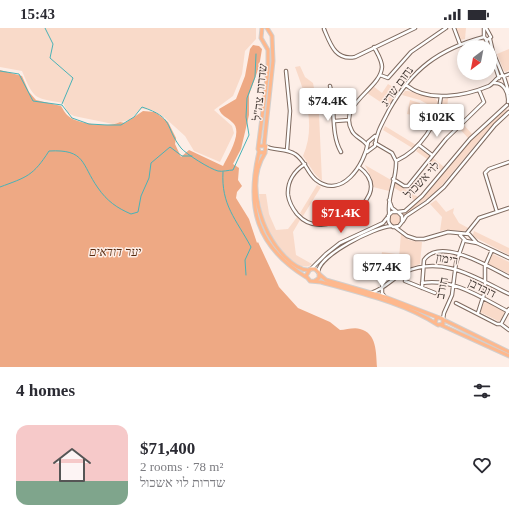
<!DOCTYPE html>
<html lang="en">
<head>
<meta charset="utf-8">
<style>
  :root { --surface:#fff; --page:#f2f2f3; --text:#2b2b33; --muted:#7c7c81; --accent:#d93025 }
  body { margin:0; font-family:"Times New Roman","Noto Sans Hebrew",serif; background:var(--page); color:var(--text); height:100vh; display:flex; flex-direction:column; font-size:15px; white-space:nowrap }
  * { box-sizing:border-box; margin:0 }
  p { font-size:13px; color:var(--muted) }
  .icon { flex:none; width:22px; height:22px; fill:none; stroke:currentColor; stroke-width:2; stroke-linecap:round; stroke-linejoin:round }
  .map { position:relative; height:339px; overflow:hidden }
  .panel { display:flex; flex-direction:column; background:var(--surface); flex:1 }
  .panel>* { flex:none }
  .needle { width:26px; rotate:212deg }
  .controls { position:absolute; left:457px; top:12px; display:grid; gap:8px }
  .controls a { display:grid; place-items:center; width:40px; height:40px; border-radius:50%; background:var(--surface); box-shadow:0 2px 10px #0003; font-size:20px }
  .price { position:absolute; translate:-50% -34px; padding:0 9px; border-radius:4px; background:#fff; color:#222; font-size:13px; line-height:26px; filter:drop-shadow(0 1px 2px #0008) }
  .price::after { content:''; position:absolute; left:50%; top:24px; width:12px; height:9px; margin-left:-6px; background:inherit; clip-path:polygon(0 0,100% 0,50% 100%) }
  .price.selected { background:var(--accent); color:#fff }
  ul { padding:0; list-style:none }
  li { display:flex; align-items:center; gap:12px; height:100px; padding:0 16px }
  li span { display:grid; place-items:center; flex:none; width:112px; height:80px; border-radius:12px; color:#555 }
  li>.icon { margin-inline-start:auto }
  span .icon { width:48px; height:48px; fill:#fffc; stroke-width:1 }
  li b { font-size:17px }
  h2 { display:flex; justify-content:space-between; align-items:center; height:48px; padding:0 16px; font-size:17px }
  .status { display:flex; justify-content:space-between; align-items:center; height:28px; padding:0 20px; background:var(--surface); direction:ltr }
  .status svg { height:11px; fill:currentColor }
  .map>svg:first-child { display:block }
  .green { fill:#f9dac9 }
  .forest { fill:#eea984 }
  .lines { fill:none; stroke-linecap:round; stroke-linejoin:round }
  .stream { stroke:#49b2b7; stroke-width:1 }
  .minor-casing { stroke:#7f6a5f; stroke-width:4.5 }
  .major-casing { stroke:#d2cfce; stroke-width:5 }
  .minor { stroke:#fff; stroke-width:2.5 }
  .major { stroke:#feb88d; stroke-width:3 }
  .labels { text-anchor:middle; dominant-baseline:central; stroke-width:3; stroke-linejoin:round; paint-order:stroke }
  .street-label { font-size:12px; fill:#433934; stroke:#fdeee7 }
  .park-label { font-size:12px; font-style:italic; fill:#55290e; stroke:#fdeee7 }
</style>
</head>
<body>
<div class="status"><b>15:43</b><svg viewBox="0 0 49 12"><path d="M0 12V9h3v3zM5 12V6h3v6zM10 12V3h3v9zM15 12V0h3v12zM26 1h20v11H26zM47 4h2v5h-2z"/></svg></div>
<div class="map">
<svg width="509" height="339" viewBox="0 0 509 339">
  <rect width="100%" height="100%" fill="#fdeee7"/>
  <path class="green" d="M0 0H256V11L245 23 242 46 233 68 214 82 232 98 234 105 220 134 194 123 185 108 164 89 152 82 141 81 129 92 113 96 74 88 68 85 63 75C33 70 34 71 22 43L0 39Z
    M456 0H466L465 11 460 12Z
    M509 21V42L506 44 504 43 497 26Z
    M300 38 305 49 313 55 319 86 322 153 315 146 303 128C316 98 306 68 295 39Z
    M388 56 398 62 388 79 367 65 373 58 382 65Z
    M405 63H408L435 70 438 74 436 81 420 72 402 67Z
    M448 70 447 83 460 94 456 98 440 83 443 72Z
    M410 72 420 75 417 88 407 86Z
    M506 81 508 83 487 103 437 163 404 188 402 185 426 166 474 109Z
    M462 95 472 106 468 110 458 99Z
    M385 98 416 117 414 121 383 102Z
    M419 120 430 128 427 131 416 123Z
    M433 130 444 139 441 142 430 134Z
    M365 137 391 152 389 163 373 159 372 151Z
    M394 154 418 169 414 172 393 159Z
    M317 157 321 159 303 188 300 185Z
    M259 166H266L269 186 276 202 288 201 297 189 300 192 293 204 296 227 312 236C297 249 271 210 266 197 262 187 260 177 259 166Z
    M436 172 446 184 454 180 453 185 459 195 470 201C463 206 449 200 440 203L442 189 430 176Z
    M389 191a6 6 0 1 1 12 0a6 6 0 1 1-12 0Z
    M474 203 509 220V227L476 210 473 207Z
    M401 205 409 212 422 214 420 236 398 244Z
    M382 224 396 226 395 233 381 231Z
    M493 226 509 234V246L488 236Z
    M485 273 505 283 501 292 498 293 480 284Z"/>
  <path class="forest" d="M253 17 259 18 262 21 259 39 249 67V87L241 121 233 136 239 140 238 152 242 158 237 164 236 170 249 191 257 215 258 214 279 259 298 280 330 294 340 302C346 302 354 299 360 301 377 305 376 325 377 339H0V42L22 48 29 64 36 72 61 78C64 83 66 87 71 90 81 96 110 100 120 94L125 95 143 83 155 84 168 94 176 110 175 116 181 129 189 122 223 138C228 128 244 103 232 94 227 89 221 88 219 81L236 71 245 48 250 21Z"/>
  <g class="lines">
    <path class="stream" d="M45 0 53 16 50 30 73 50 62 76
      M0 43 19 46 33 73 62 77 72 90 89 96 107 97H121L134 89 142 79C175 90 164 98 181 120 186 126 210 141 218 143 222 144 229 142 233 142L249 107 246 89 247 70 255 49 256 26
      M223 144C221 177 236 191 251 219L245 232 246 247
      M0 159C27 149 33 148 49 123 86 121 81 136 98 160 107 173 117 180 131 186L138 184 141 168 149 150 151 135 170 119 182 128H192"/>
    <defs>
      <path id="minor" d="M454 0 460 16
        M324 1C330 15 335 33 355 29L415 0
        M484 9 487 12 491 9 486 0
        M484 9V0
        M490 11 493 24 503 48
        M486 12 489 19
        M490 22 499 50
        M286 43 290 83 287 122
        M380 47 388 50 411 24 446 0
        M504 49 509 65
        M494 55C504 54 509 65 508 74
        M406 57C428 75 465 68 489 58 493 56 497 49 501 48 504 48 505 48 509 46
        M330 58C336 79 330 105 341 124
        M437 85 443 88 456 100
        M335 93 349 92
        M375 115 392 125 396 133C397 150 388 165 389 183 390 190 385 194 393 199L399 198 402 194V188L398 184H392L388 188
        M367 117C363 111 355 109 352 103 337 76 381 61 382 39 382 32 377 25 374 19
        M419 117 432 127
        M265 118C274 123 286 120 295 126 305 132 307 145 316 152 342 172 365 136 368 114L375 108
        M367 124 375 118C376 105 383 94 389 82 412 41 439 21 484 9
        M396 133C420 122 439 95 441 68
        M305 136C294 143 287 154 288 167 289 174 293 181 297 186 312 203 330 197 347 188 367 177 383 157 359 139
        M393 151 404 158H408L446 111 484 74 479 62
        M389 172 392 180 396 183
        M398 184 405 183 422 168 470 111 507 77
        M497 184 485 145 489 141 509 134
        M403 193 406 188 427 174 444 159 495 97 509 84
        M395 199 407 208 416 211H424L448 204 469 206 477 215
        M467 205 479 190 509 180
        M460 207 466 213 477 215 509 230
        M311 241 326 226 340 215 383 195 387 190
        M318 244C319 227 375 199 391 198
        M405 253 435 265
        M422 255C454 250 482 270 509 284
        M382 259V265L385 269
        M422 260 424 232C440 208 491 240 509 249
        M371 265C383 262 394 249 405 244 443 227 476 250 509 266
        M456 275 497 296H501L509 302
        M478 285 485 263V238L492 222
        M443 291 444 285 452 267 456 235 464 212
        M501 296 509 281"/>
      <path id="major" d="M264 117 273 33 272 8 267 0
        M259 118H266L265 124 260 125 258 121 268 42V22L261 10 262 0
        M259 124C246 179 256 218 306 249
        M265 125C245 156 261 204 285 229 291 235 299 242 308 242
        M319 246 326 252 385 269 437 289
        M315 253 319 250V245L315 241H310L306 248 310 253 321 254C360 265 405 275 438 297L443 296V291L437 289 435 295
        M444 292 509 324
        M441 297 509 328"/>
    </defs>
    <use href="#minor" class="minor-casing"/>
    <use href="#major" class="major-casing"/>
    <use href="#minor" class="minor"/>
    <use href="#major" class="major"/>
  </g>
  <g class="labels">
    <g class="street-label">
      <text transform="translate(397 58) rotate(-54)">נחום שריג</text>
      <text transform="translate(260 64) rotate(-84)">שדרות צה"ל</text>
      <text transform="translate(422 152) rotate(-47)">לוי אשכול</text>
      <text transform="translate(447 231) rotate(10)">רימון</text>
      <text transform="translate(442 260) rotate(-78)">חורב</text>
      <text transform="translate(482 260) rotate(26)">דובדבן</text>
    </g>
    <g class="park-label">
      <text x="115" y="224">יער דודאים</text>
    </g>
  </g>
</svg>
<div class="controls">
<a><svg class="needle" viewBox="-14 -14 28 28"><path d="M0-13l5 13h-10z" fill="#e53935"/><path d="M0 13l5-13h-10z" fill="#7c7c81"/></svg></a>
</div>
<b class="price" style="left:328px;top:94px">$74.4K</b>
<b class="price" style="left:437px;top:110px">$102K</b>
<b class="price selected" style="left:341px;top:206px">$71.4K</b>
<b class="price" style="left:382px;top:260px">$77.4K</b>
</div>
<section class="panel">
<h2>4 homes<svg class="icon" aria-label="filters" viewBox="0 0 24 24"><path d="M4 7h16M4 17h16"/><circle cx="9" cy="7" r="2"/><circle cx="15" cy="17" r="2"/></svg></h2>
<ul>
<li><span style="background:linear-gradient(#f6c9c9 70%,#7fa58c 0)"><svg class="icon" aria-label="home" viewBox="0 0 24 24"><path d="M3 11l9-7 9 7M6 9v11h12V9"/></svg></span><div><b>$71,400</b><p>2 rooms · 78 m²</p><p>שדרות לוי אשכול</p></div><svg class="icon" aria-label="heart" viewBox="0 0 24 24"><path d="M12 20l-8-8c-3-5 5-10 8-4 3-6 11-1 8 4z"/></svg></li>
</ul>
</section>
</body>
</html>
